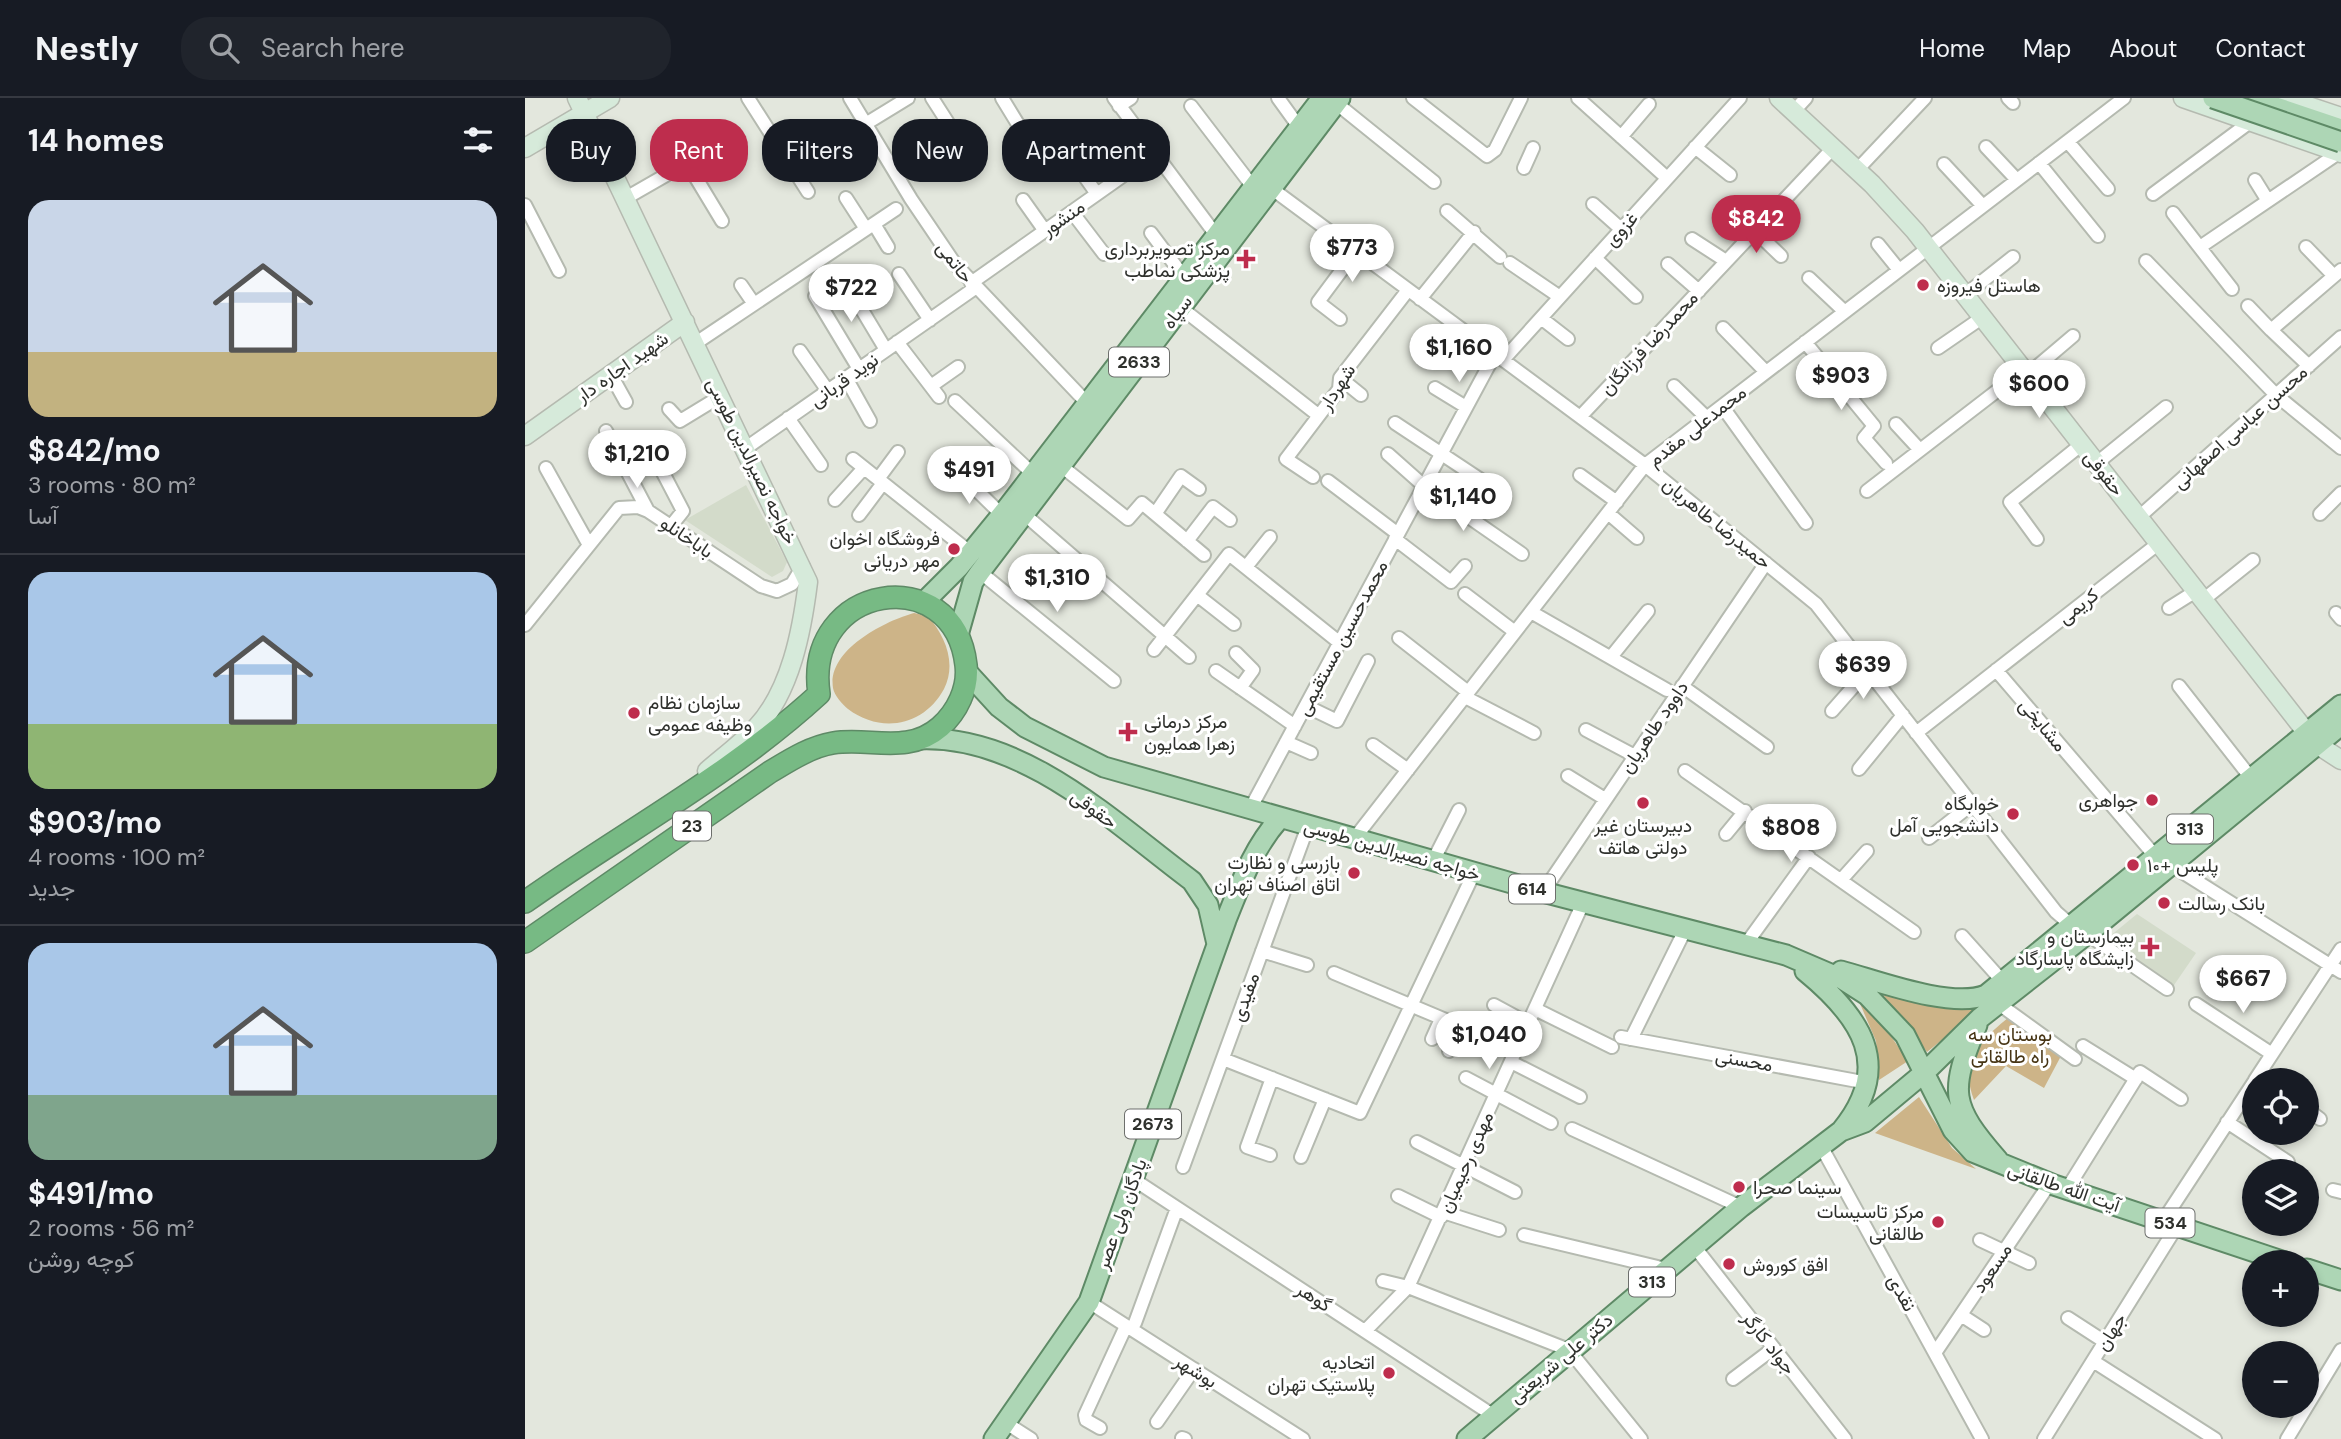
<!DOCTYPE html>
<html lang="en">
<head>
<meta charset="utf-8">
<style>
  :root { --surface:#171b24; --page:#20242c; --text:#f1f3f6; --muted:#9ea1a6; --line:#363941; --accent:#be2d4d }
  body { margin:0; font-family:"DM Sans",Vazirmatn,sans-serif; background:var(--page); color:var(--text); height:100vh; display:flex; flex-direction:column; font-size:26px; white-space:nowrap }
  * { box-sizing:border-box; margin:0 }
  p { font-size:23px; color:var(--muted) }
  .icon { flex:none; width:38px; height:38px; fill:none; stroke:currentColor; stroke-width:2; stroke-linecap:round; stroke-linejoin:round }
  .map { position:relative; flex:1; overflow:hidden }
  .panel { display:flex; flex-direction:column; background:var(--surface); width:525px }
  .panel>* { flex:none }
  .top-card { position:absolute; left:21px; top:21px; width:665px; height:63px; display:flex; gap:14px }
  .buttons { position:absolute; left:1717px; top:970px; display:grid; gap:14px }
  .buttons a { display:grid; place-items:center; width:77px; height:77px; border-radius:50%; background:var(--surface); box-shadow:0 4px 10px #0003; font-size:35px }
  .price { position:absolute; translate:-50% -60px; padding:0 16px; border-radius:24px; background:#fff; color:#222; font-size:23px; line-height:46px; filter:drop-shadow(0 2px 4px #0008) }
  .price::after { content:''; position:absolute; left:50%; top:42px; width:21px; height:16px; margin-left:-10px; background:inherit; clip-path:polygon(0 0,100% 0,50% 100%) }
  .price.on { background:var(--accent); color:#fff }
  ul { padding:0; list-style:none }
  li { display:grid; align-content:center; gap:14px; height:371px; padding:0 28px }
  li+li { border-top:2px solid var(--line) }
  li span { display:grid; place-items:center; height:217px; border-radius:21px; color:#555 }
  li>.icon { margin-inline-start:auto }
  span .icon { width:126px; height:126px; fill:#fffc; stroke-width:1 }
  li b { font-size:30px }
  h2 { display:flex; justify-content:space-between; align-items:center; height:84px; padding:0 28px; font-size:30px }
  .pill { padding:0 24px; border-radius:28px; background:var(--surface); box-shadow:0 4px 10px #0003; font-size:24px; line-height:63px }
  .pill.on { background:var(--accent); color:#fff }
  header { display:flex; align-items:center; gap:42px; box-sizing:border-box; height:98px; padding:0 35px; background:var(--surface); border-bottom:2px solid var(--line) }
  header strong { font-size:33px }
  nav { display:flex; gap:38px; margin-inline-start:auto; font-size:24px }
  .search { width:490px; height:63px; background:var(--page); display:flex; align-items:center; gap:18px; box-sizing:border-box; padding:0 24px; border-radius:28px; color:var(--muted); font-size:26px }
  main { display:flex; flex:1; min-height:0 }
  .map>svg:first-child { display:block }
  .built { fill:#d3dbca }
  .green { fill:#cdb488 }
  .lines { fill:none; stroke-linecap:round; stroke-linejoin:round }
  .street-casing { stroke:#b5bab0; stroke-width:16 }
  .secondary-casing { stroke:#b5bab0; stroke-width:21 }
  .primary-casing { stroke:#5e8a66; stroke-width:23 }
  .highway-casing { stroke:#5e8a66; stroke-width:24 }
  .street { stroke:#fff; stroke-width:12 }
  .secondary { stroke:#d6eada; stroke-width:18 }
  .primary { stroke:#add6b5; stroke-width:19 }
  .highway { stroke:#77ba84; stroke-width:21 }
  .primary-bridge-casing { stroke:#5e8a66; stroke-width:23; stroke-linecap:butt }
  .primary-bridge { stroke:#add6b5; stroke-width:19 }
  .poi-dot { fill:#be2d4d; stroke:#fff; stroke-width:2.5 }
  .labels { text-anchor:middle; dominant-baseline:central; stroke-width:6; stroke-linejoin:round; paint-order:stroke }
  .shield { fill:#fff; stroke:#6d6f6c; stroke-width:2 }
  .shield-label { font-size:18px; font-weight:bold; fill:#2f312d }
  .street-label { font-size:19px; fill:#2f312d; stroke:#fff }
  .poi-label { font-size:19px; fill:#2f312d; stroke:#fff; text-anchor:end }
  .park-label { font-size:19px; fill:#463414; stroke:#fff }
</style>
</head>
<body>
<header>
<strong>Nestly</strong>
<div class="search"><svg class="icon" aria-label="search" viewBox="0 0 24 24"><circle cx="10" cy="10" r="6"/><path d="M15 15l6 6"/></svg>Search here</div>
<nav><a>Home</a><a>Map</a><a>About</a><a>Contact</a></nav>
</header>
<main>
<section class="panel">
<h2>14 homes<svg class="icon" aria-label="filters" viewBox="0 0 24 24"><path d="M4 7h16M4 17h16"/><circle cx="9" cy="7" r="2"/><circle cx="15" cy="17" r="2"/></svg></h2>
<ul>
<li><span style="background:linear-gradient(#c9d6e8 70%,#c2b280 0)"><svg class="icon" aria-label="home" viewBox="0 0 24 24"><path d="M3 11l9-7 9 7M6 9v11h12V9"/></svg></span><div><b>$842/mo</b><p>3 rooms · 80 m²</p><p>آسا</p></div></li>
<li><span style="background:linear-gradient(#a9c7e8 70%,#8fb573 0)"><svg class="icon" aria-label="home" viewBox="0 0 24 24"><path d="M3 11l9-7 9 7M6 9v11h12V9"/></svg></span><div><b>$903/mo</b><p>4 rooms · 100 m²</p><p>جدید</p></div></li>
<li><span style="background:linear-gradient(#a9c7e8 70%,#7fa58c 0)"><svg class="icon" aria-label="home" viewBox="0 0 24 24"><path d="M3 11l9-7 9 7M6 9v11h12V9"/></svg></span><div><b>$491/mo</b><p>2 rooms · 56 m²</p><p>کوچه روشن</p></div></li>
</ul>
</section>
<div class="map">
<svg width="1816" height="1341" viewBox="0 0 1816 1341">
  <rect width="100%" height="100%" fill="#e3e7dd"/>
  <path class="built" d="M221 387 262 464 258 473 247 479 160 422Z
    M1612 816 1671 855 1647 890 1579 843Z"/>
  <path class="green" d="M389 515 403 518C420 538 432 565 419 591 399 628 356 636 323 611 318 607 309 597 308 590 302 552 360 523 389 515Z
    M1352 889 1454 912 1402 954Z
    M1333 901 1352 918 1383 963 1354 982 1351 943Z
    M1484 919 1536 958 1519 990 1481 968 1449 1002C1434 963 1455 943 1484 919Z
    M1394 999 1427 1050 1451 1071 1350 1035Z"/>
  <g class="lines">
    <defs>
      <path id="street" d="M223 0 283 94
        M325 0 386 101 430 166 562 305
        M407 0 450 67
        M477 0 510 54
        M589 0 691 137
        M753 0 774 29
        M888 0 962 58 970 52 996 0
        M1053 0 1142 80
        M1483 0 1488 5
        M811 5 909 84
        M594 8 606 0
        M666 8 728 89
        M1269 13 1281 0
        M1096 39 1124 6
        M1543 44 1583 91
        M1170 49 1205 77
        M1461 49 1492 82
        M543 55 572 96
        M162 65 197 123
        M1514 65 1573 138
        M1419 66 1458 108
        M999 70 1008 50
        M267 71 383 0
        M1332 72 1400 0
        M1730 82 1743 103
        M746 90 1120 367 1291 506 1531 814 1547 828
        M1628 96 1725 24
        M101 100 162 65 154 50
        M321 100 341 131
        M498 102 520 133
        M1068 106 1096 131
        M0 107 34 173
        M922 113 975 159
        M547 114 579 156
        M1648 115 1707 191
        M349 126 363 149
        M1230 133 1256 158
        M626 135 659 179
        M1167 141 1201 163
        M1353 146 1374 172
        M1675 149 1815 54
        M1781 149 1809 178
        M1070 160 1111 199
        M1621 163 1751 297 1816 350
        M985 165 1035 199
        M1143 166 1174 193
        M374 176 405 222
        M1284 180 1320 214
        M446 185 630 55
        M216 187 229 206
        M1440 197 1488 159
        M290 198 334 271
        M895 201 949 134
        M334 207 361 252
        M1723 208 1746 232
        M655 209 793 317
        M1016 220 1043 241
        M815 221 793 204 831 153
        M1198 230 1241 274
        M372 244 414 299
        M1280 244 1349 328 1339 340 1361 365
        M171 245 371 111
        M1413 250 1458 219
        M275 253 303 293
        M978 262 1215 0
        M1784 268 1746 232 1816 172
        M86 277 101 304
        M1502 277 1548 238
        M321 280 345 323
        M815 280 836 297
        M406 288 433 269
        M1149 288 1182 320
        M910 290 941 309
        M430 303 508 376
        M1197 308 1281 425
        M144 311 155 323 196 298
        M1055 319 1309 49
        M263 320 296 367
        M870 325 968 390
        M1371 326 1395 352
        M81 333 123 413
        M221 350 450 190
        M863 356 899 388 997 456
        M328 361 446 455
        M1572 365 1641 309
        M535 367 603 421 617 405 679 457
        M135 369 158 413 146 428
        M21 370 64 447
        M434 375 477 417
        M1055 377 1092 404
        M788 379 761 361 814 291 815 280 883 192
        M353 381 373 354
        M803 383 873 436
        M1342 393 1499 272
        M310 402 339 370
        M1083 415 1112 440
        M499 416 664 559
        M630 416 656 378 674 391
        M1795 416 1816 395
        M334 417 358 385
        M1614 419 1816 239
        M870 441 926 484 940 468
        M1512 441 1485 404 1557 346
        M662 443 688 409 705 422
        M721 469 745 439
        M455 474 589 583
        M940 496 990 534
        M672 497 709 526
        M1678 502 1728 462
        M1644 510 1671 493
        M1006 514 1142 592
        M1811 515 1816 521
        M0 527 94 410 113 409 123 413 236 488 252 493 267 486 278 468
        M874 540 943 594
        M629 552 704 456 815 545
        M711 555 728 572 715 590
        M1086 559 1123 513
        M1471 572 1631 759
        M691 573 770 628
        M1157 588 1242 649
        M1654 588 1726 680
        M940 599 1009 635
        M781 608 812 623 843 563
        M1307 613 1343 572
        M1061 632 1110 658
        M1391 635 1634 445
        M761 644 786 655
        M848 647 883 672
        M1334 671 1378 617
        M1160 673 1389 834
        M1043 678 1080 701
        M724 713 970 256
        M1201 736 1220 713
        M1404 740 1447 706
        M829 741 1120 367 1599 0
        M908 763 934 712
        M1646 767 1816 874
        M1316 782 1342 753
        M1018 794 1241 465
        M1562 836 1642 891
        M1437 838 1479 885
        M1221 846 1284 759
        M737 853 782 867
        M809 875 935 928 924 953
        M1474 906 1550 961
        M1671 906 1747 956
        M969 907 1004 926
        M1010 911 1087 949
        M1096 939 1343 985
        M907 941 916 921
        M1106 941 1161 830
        M1558 948 1611 981
        M698 961 835 1015 949 775
        M986 964 1055 999
        M941 980 1026 1025
        M1730 982 1816 851
        M1782 1011 1795 1021
        M1702 1024 1763 1064
        M1047 1031 1216 1109
        M892 1044 990 1094
        M1296 1048 1457 1341
        M745 1057 722 1049 747 980
        M776 1059 800 1001
        M658 1069 783 728
        M608 1081 969 1318
        M1542 1091 1615 974 1656 1001
        M1808 1092 1816 1094
        M873 1098 916 1119
        M918 1114 974 1132
        M1638 1123 1729 984
        M999 1137 1141 1171
        M1455 1142 1504 1165
        M1169 1148 1320 1341
        M858 1183 883 1189 1044 1252 1116 1341
        M564 1204 778 1341
        M1436 1217 1459 1232
        M1543 1220 1580 1244
        M610 1225 652 1110
        M840 1233 883 1189 1058 805
        M1410 1255 1525 1085
        M1568 1263 1690 1341
        M1208 1281 1249 1250
        M632 1324 669 1271
        M481 1325 506 1341
        M575 1330 561 1322 560 1317 601 1228
        M657 1340 660 1341
        M1519 1341 1652 1128
        M1762 1341 1816 1252"/>
      <path id="secondary" d="M52 0 283 484C277 532 266 593 231 630 216 646 198 659 182 673
        M1254 0 1347 86 1390 133 1782 635 1793 647 1816 662
        M1658 0 1816 55
        M1759 0 1816 19
        M0 50 85 0
        M0 338 160 224"/>
      <path id="primary" d="M1724 0 1816 31
        M398 505 434 469 479 414 797 0
        M433 537 448 484 455 474 815 0
        M442 574 474 609 500 629 579 669 1018 794 1261 857 1317 881 1342 897 1380 937 1428 1032 1448 1054 1529 1087 1760 1164
        M395 641C499 637 588 724 667 783L683 807 692 846
        M1280 873C1336 919 1370 968 1316 1033
        M1316 873C1353 883 1426 911 1461 897L1816 607
        M1452 927C1424 994 1425 1007 1473 1062
        M1782 1171 1816 1182
        M469 1341 564 1204 701 822C716 785 728 750 755 720
        M942 1341 1216 1109 1316 1033 1340 1024 1400 974 1455 920 1562 836 1816 627"/>
      <path id="highway" d="M0 804C97 735 206 677 294 596 278 485 429 462 441 567 444 590 432 614 415 629 383 657 345 639 308 645 285 649 265 662 245 674L0 844"/>
    </defs>
    <use href="#street" class="street-casing"/>
    <use href="#secondary" class="secondary-casing"/>
    <use href="#primary" class="primary-casing"/>
    <use href="#highway" class="highway-casing"/>
    <use href="#street" class="street"/>
    <use href="#secondary" class="secondary"/>
    <use href="#primary" class="primary"/>
    <use href="#highway" class="highway"/>
    <defs>
      <path id="primary-bridge" d="M1688 0 1816 44"/>
    </defs>
    <use href="#primary-bridge" class="primary-bridge-casing"/>
    <use href="#primary-bridge" class="primary-bridge"/>
  </g>
  <g class="poi-dot">
    <path d="M717.5 150.5h7v7h7v7h-7v7h-7v-7h-7v-7h7z"/>
    <circle cx="1398" cy="187" r="7"/>
    <circle cx="429" cy="451" r="7"/>
    <circle cx="109" cy="615" r="7"/>
    <path d="M599.5 623.5h7v7h7v7h-7v7h-7v-7h-7v-7h7z"/>
    <circle cx="1627" cy="702" r="7"/>
    <circle cx="1118" cy="705" r="7"/>
    <circle cx="1488" cy="716" r="7"/>
    <circle cx="1608" cy="767" r="7"/>
    <circle cx="829" cy="775" r="7"/>
    <circle cx="1639" cy="805" r="7"/>
    <path d="M1621.5 838.5h7v7h7v7h-7v7h-7v-7h-7v-7h7z"/>
    <circle cx="1214" cy="1089" r="7"/>
    <circle cx="1413" cy="1124" r="7"/>
    <circle cx="1204" cy="1166" r="7"/>
    <circle cx="864" cy="1275" r="7"/>
  </g>
  <g class="labels">
    <g class="shield">
      <rect x="584" y="249.5" width="60" height="29" rx="5"/>
      <rect x="148" y="713.5" width="38" height="29" rx="5"/>
      <rect x="1642" y="716.5" width="46" height="29" rx="5"/>
      <rect x="984" y="776.5" width="46" height="29" rx="5"/>
      <rect x="600" y="1011.5" width="56" height="29" rx="5"/>
      <rect x="1620.5" y="1110.5" width="49" height="29" rx="5"/>
      <rect x="1104" y="1169.5" width="46" height="29" rx="5"/>
    </g>
    <g class="shield-label">
      <text x="614" y="264">2633</text>
      <text x="167" y="728">23</text>
      <text x="1665" y="731">313</text>
      <text x="1007" y="791">614</text>
      <text x="628" y="1026">2673</text>
      <text x="1645" y="1125">534</text>
      <text x="1127" y="1184">313</text>
    </g>
    <g class="street-label">
      <text transform="translate(538 120) rotate(-35)">منشور</text>
      <text transform="translate(1096 131) rotate(-48)">غزوی</text>
      <text transform="translate(430 164) rotate(52)">حاتمی</text>
      <text transform="translate(652 214) rotate(-53)">سپاه</text>
      <text transform="translate(1124 245) rotate(-47)">محمدرضا فرزانگان</text>
      <text transform="translate(97 269) rotate(-35)">شهید اجاره دار</text>
      <text transform="translate(319 282) rotate(-35)">نوید قربانی</text>
      <text transform="translate(812 289) rotate(-57)">شهردار</text>
      <text transform="translate(1172 328) rotate(-38)">محمدعلی مقدم</text>
      <text transform="translate(1715 329) rotate(-42)">محسن عباسی اصفهانی</text>
      <text transform="translate(227 363) rotate(64)">خواجه نصیرالدین طوسی</text>
      <text transform="translate(1579 375) rotate(52)">حقوقی</text>
      <text transform="translate(1192 425) rotate(39)">حمیدرضا طاهریان</text>
      <text transform="translate(162 439) rotate(34)">باباخانلو</text>
      <text transform="translate(1553 508) rotate(-38)">کریمی</text>
      <text transform="translate(817 540) rotate(-62)">محمدحسین مستقیمی</text>
      <text transform="translate(1518 627) rotate(50)">مشایخی</text>
      <text transform="translate(1129 629) rotate(-56)">داوود طاهریان</text>
      <text transform="translate(569 711) rotate(36)">حقوقی</text>
      <text transform="translate(867 752) rotate(16)">خواجه نصیرالدین طوسی</text>
      <text transform="translate(720 899) rotate(-70)">مفیدی</text>
      <text transform="translate(1219 962) rotate(10)">محسنی</text>
      <text transform="translate(941 1064) rotate(-66)">مهدی رحیمیان</text>
      <text transform="translate(1539 1089) rotate(19)">آیت الله طالقانی</text>
      <text transform="translate(596 1116) rotate(-70)">پادگان ولی عصر</text>
      <text transform="translate(1467 1170) rotate(-56)">مسعود</text>
      <text transform="translate(1377 1195) rotate(61)">نقدی</text>
      <text transform="translate(789 1199) rotate(33)">گوهر</text>
      <text transform="translate(1586 1234) rotate(-58)">جهان</text>
      <text transform="translate(1244 1245) rotate(52)">جواد کارگر</text>
      <text transform="translate(1036 1260) rotate(-40)">دکتر علی شریعتی</text>
      <text transform="translate(671 1273) rotate(32)">بوشهر</text>
    </g>
    <g class="poi-label">
      <text x="705" y="150">مرکز تصویربرداری<tspan x="705" dy="22">پزشکی نماطب</tspan></text>
      <text x="1412" y="187" text-anchor="start">هاستل فیروزه</text>
      <text x="415" y="440">فروشگاه اخوان<tspan x="415" dy="22">مهر دریانی</tspan></text>
      <text x="123" y="604" text-anchor="start">سازمان نظام<tspan x="123" dy="22">وظیفه عمومی</tspan></text>
      <text x="619" y="623" text-anchor="start">مرکز درمانی<tspan x="619" dy="22">زهرا همایون</tspan></text>
      <text x="1613" y="702">جواهری</text>
      <text x="1474" y="705">خوابگاه<tspan x="1474" dy="22">دانشجویی آمل</tspan></text>
      <text x="1118" y="727" text-anchor="middle">دبیرستان غیر<tspan x="1118" dy="22">دولتی هاتف</tspan></text>
      <text x="815" y="764">بازرسی و نظارت<tspan x="815" dy="22">اتاق اصناف تهران</tspan></text>
      <text x="1622" y="767" text-anchor="start">پلیس +۱۰</text>
      <text x="1653" y="805" text-anchor="start">بانک رسالت</text>
      <text x="1609" y="838">بیمارستان و<tspan x="1609" dy="22">زایشگاه پاسارگاد</tspan></text>
      <text x="1228" y="1089" text-anchor="start">سینما صحرا</text>
      <text x="1399" y="1113">مرکز تاسیسات<tspan x="1399" dy="22">طالقانی</tspan></text>
      <text x="1218" y="1166" text-anchor="start">افق کوروش</text>
      <text x="850" y="1264">اتحادیه<tspan x="850" dy="22">پلاستیک تهران</tspan></text>
    </g>
    <g class="park-label">
      <text x="1485" y="936">بوستان سه<tspan x="1485" dy="22">راه طالقانی</tspan></text>
    </g>
  </g>
</svg>
<div class="buttons">
<a><svg class="icon" aria-label="locate" viewBox="0 0 24 24"><circle cx="12" cy="12" r="6"/><path d="M12 2v4M12 18v4M2 12h4M18 12h4"/></svg></a>
<a><svg class="icon" aria-label="layers" viewBox="0 0 24 24"><path d="M12 4l9 5-9 5-9-5zM3 14l9 5 9-5"/></svg></a>
<a>+</a>
<a>−</a>
</div>
<b class="price on" style="left:1231px;top:157px">$842</b>
<b class="price" style="left:827px;top:186px">$773</b>
<b class="price" style="left:326px;top:226px">$722</b>
<b class="price" style="left:934px;top:286px">$1,160</b>
<b class="price" style="left:1316px;top:314px">$903</b>
<b class="price" style="left:1514px;top:322px">$600</b>
<b class="price" style="left:112px;top:392px">$1,210</b>
<b class="price" style="left:444px;top:408px">$491</b>
<b class="price" style="left:938px;top:435px">$1,140</b>
<b class="price" style="left:532px;top:516px">$1,310</b>
<b class="price" style="left:1338px;top:603px">$639</b>
<b class="price" style="left:1266px;top:766px">$808</b>
<b class="price" style="left:1718px;top:917px">$667</b>
<b class="price" style="left:964px;top:973px">$1,040</b>
<div class="top-card">
<a class="pill">Buy</a>
<a class="pill on">Rent</a>
<a class="pill">Filters</a>
<a class="pill">New</a>
<a class="pill">Apartment</a>
</div>
</div>
</main>
</body>
</html>
